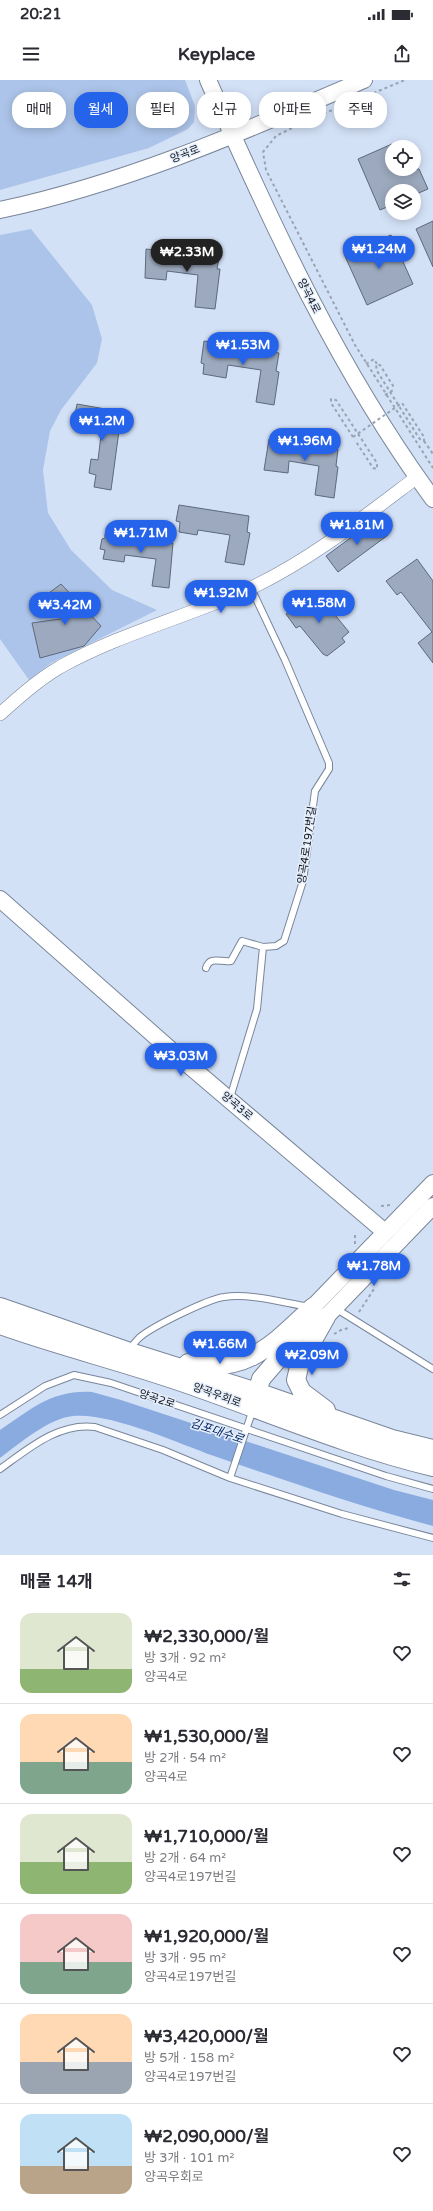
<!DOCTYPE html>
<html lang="ko">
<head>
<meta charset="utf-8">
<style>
  :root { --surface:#fff; --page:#f2f2f3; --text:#2b2b33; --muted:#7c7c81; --line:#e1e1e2; --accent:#2563eb }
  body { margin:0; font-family:"Varela Round","Noto Sans KR",sans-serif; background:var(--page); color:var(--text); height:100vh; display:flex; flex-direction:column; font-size:15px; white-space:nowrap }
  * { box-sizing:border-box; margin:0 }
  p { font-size:13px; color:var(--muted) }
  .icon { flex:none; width:22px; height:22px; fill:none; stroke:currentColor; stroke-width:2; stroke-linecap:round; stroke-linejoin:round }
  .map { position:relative; height:1475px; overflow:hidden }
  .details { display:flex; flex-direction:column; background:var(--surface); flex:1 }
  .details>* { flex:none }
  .guide { position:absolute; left:12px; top:12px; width:409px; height:36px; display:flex; gap:8px }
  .controls { position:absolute; left:385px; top:60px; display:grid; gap:8px }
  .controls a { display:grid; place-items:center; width:36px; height:36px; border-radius:50%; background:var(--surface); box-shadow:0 2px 10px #0003; font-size:20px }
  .price { position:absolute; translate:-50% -34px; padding:0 9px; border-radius:14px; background:var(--accent); color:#fff; font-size:13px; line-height:26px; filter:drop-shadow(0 1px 2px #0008) }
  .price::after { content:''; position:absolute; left:50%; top:24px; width:12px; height:9px; margin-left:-6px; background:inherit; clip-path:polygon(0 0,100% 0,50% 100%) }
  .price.active { background:#222; color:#fff }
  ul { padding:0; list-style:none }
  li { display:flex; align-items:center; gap:12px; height:100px; padding:0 20px }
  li+li { border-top:1px solid var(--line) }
  li span { display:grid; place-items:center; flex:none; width:112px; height:80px; border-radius:12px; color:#555 }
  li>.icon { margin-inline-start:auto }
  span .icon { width:48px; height:48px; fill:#fffc; stroke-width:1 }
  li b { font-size:17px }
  h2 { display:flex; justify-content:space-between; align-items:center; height:48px; padding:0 20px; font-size:17px }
  .pill { padding:0 14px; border-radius:16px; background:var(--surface); box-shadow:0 2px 10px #0003; font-size:14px; line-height:36px }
  .pill.active { background:var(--accent); color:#fff }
  .status { display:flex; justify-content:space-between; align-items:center; height:28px; padding:0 20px; background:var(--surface); direction:ltr }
  .status svg { height:11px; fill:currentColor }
  header { display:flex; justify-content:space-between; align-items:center; height:52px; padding:0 20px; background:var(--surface); font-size:18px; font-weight:700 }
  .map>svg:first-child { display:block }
  .green { fill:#acc4e9 }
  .water { fill:#8aabe0 }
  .building { fill:#9ca9be; stroke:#5d697c }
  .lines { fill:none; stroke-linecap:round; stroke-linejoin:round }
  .service-casing { stroke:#79869a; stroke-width:8 }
  .minor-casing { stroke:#79869a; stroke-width:14 }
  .tertiary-casing { stroke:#79869a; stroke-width:18 }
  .secondary-casing { stroke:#79869a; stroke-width:20 }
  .path { stroke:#98a3b4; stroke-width:2; stroke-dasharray:3 3; stroke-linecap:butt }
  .service { stroke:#fff; stroke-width:6 }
  .minor { stroke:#fff; stroke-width:13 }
  .tertiary { stroke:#fff; stroke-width:16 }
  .secondary { stroke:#fff; stroke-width:18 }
  .path-bridge { stroke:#98a3b4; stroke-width:2; stroke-dasharray:3 3; stroke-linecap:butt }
  .labels { text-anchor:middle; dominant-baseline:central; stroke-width:3; stroke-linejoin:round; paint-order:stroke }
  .street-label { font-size:11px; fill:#0f141b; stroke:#e5eefb }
  .water-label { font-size:12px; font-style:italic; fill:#002461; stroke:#e5eefb }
</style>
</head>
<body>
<div class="status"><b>20:21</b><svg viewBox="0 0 49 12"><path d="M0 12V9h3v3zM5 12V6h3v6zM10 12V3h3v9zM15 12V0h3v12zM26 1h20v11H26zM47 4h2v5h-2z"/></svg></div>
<header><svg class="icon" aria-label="menu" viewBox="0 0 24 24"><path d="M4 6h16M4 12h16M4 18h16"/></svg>Keyplace<svg class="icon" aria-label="share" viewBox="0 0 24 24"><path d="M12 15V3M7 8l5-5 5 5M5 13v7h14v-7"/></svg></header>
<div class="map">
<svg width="433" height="1475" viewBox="0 0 433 1475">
  <rect width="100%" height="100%" fill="#d3e1f7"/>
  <path class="green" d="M0 0H185L195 26 194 42 188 49 149 68 0 110Z
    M31 149 92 225 102 259 97 283 61 330 50 351 43 390 48 433 71 470 112 510 157 530 51 583 29 600 0 559V155Z"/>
  <path class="water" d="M92 1312 121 1320 394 1410 433 1420V1446C359 1426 287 1401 214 1376 178 1363 109 1332 73 1336 49 1338 19 1364 0 1378V1350C32 1329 51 1310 92 1312Z"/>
  <path class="building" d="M392 64V89H419L428 109 414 115V111H392V125L380 130 358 79Z
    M433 141V187L416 149Z
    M391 155 413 204 367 225 344 174Z
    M146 169 219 178 217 189H220L215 229 195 227 198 195 167 191 166 200 145 198Z
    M204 261 279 273 276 291 279 292 274 325 256 322 261 290 228 285 226 298 203 294 204 284 201 283Z
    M77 324 111 330V334L121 336 111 410 94 407 96 395 89 393 91 379 98 380 102 347 74 340Z
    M269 359 338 369 336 386 338 387 334 418 315 415 319 386 289 381 288 393 264 390Z
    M179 425 249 436 247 452 250 453 244 485 225 482 230 455 198 450 197 455 179 452 180 442 176 441Z
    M376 439 388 455 338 492 326 476Z
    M105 454 173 463 169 508 152 506 156 479 125 475 124 482 103 479 105 470 100 469 102 459 105 458Z
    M417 479 433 501V583L418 563 432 552 401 512 397 515 386 501Z
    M61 504 101 546 84 566 40 578 32 543 67 538 45 516Z
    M316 512 349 552 342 558 345 562 327 576 323 574 300 546 296 548 286 534Z"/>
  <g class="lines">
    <defs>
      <path id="service" d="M206 888C210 875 221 883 231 881L242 861 263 867
        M230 1018 257 929 263 867 276 866 284 861 303 801 315 711 329 689V683L285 580 251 508
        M335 1228 433 1289
        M129 1270C132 1266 135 1262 139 1258 151 1247 208 1219 224 1217 250 1213 284 1223 310 1227
        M0 1335 45 1306 74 1295 111 1303 386 1396 433 1409
        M0 1389C28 1369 59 1342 95 1347L163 1370 230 1398 342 1434 433 1458
        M230 1398 253 1329"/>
      <path id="minor" d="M0 634C19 617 38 600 60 587 121 553 190 536 253 507 313 478 364 437 417 397"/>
      <path id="tertiary" d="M208 0C272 145 339 291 433 419
        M0 130C127 103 245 51 364 0
        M0 819 172 971 385 1152
        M316 1245 326 1237 433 1126
        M292 1263 313 1227 433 1103"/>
      <path id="secondary" d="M0 1227 127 1271 257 1312 392 1359 433 1369
        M0 1245C67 1269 137 1285 204 1310 280 1337 354 1368 433 1387
        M188 1283C247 1295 273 1264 313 1227
        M254 1323 261 1299 292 1263
        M326 1330 302 1312 296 1300 300 1283 326 1237"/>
    </defs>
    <use href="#service" class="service-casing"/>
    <use href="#minor" class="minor-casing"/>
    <use href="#tertiary" class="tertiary-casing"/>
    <use href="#secondary" class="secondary-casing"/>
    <path class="path" d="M318 36 405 0
      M308 40 276 56 263 72 266 90 355 265 433 388
      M366 284 374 279 377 284
      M385 315 395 309
      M353 357 331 323V319L336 320 377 383V389L373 388 355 360
      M424 361 433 374
      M381 1126 391 1125
      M355 1164V1153
      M359 1232 374 1209
      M334 1254 341 1250 349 1248"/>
    <use href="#service" class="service"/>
    <use href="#minor" class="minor"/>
    <use href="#tertiary" class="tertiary"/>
    <use href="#secondary" class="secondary"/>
    <path class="path-bridge" d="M353 357 402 323 424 357V361H422L419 358 377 291 376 285H380L395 309"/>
  </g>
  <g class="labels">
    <g class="street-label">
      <text transform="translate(185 74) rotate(-21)">양곡로</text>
      <text transform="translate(309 216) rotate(63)">양곡4로</text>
      <text transform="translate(307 765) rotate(-82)">양곡4로197번길</text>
      <text transform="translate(237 1026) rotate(40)">양곡3로</text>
      <text transform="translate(217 1315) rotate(20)">양곡우회로</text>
      <text transform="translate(157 1319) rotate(18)">양곡2로</text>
    </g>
    <g class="water-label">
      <text transform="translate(217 1351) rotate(18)">김포대수로</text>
    </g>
  </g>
</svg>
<div class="controls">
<a><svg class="icon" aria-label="locate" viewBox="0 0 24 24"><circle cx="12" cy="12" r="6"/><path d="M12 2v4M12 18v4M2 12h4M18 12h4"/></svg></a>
<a><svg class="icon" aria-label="layers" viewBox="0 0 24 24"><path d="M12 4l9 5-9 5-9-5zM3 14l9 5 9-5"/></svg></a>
</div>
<b class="price" style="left:379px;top:190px">₩1.24M</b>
<b class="price active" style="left:187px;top:193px">₩2.33M</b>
<b class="price" style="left:243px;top:286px">₩1.53M</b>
<b class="price" style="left:102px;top:362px">₩1.2M</b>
<b class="price" style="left:305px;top:382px">₩1.96M</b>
<b class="price" style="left:357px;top:466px">₩1.81M</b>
<b class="price" style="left:141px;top:474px">₩1.71M</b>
<b class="price" style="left:221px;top:534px">₩1.92M</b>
<b class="price" style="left:319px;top:544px">₩1.58M</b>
<b class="price" style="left:65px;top:546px">₩3.42M</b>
<b class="price" style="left:181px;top:997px">₩3.03M</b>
<b class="price" style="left:374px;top:1207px">₩1.78M</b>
<b class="price" style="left:220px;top:1285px">₩1.66M</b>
<b class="price" style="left:312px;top:1296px">₩2.09M</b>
<div class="guide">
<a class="pill">매매</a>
<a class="pill active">월세</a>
<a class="pill">필터</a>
<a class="pill">신규</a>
<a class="pill">아파트</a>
<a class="pill">주택</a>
</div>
</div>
<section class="details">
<h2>매물 14개<svg class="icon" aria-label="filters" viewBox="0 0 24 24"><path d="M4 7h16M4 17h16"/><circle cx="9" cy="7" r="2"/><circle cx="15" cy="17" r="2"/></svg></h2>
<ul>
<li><span style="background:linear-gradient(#dfe7d0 70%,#8fb573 0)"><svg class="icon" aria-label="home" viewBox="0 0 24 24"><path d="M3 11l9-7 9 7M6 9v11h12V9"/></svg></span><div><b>₩2,330,000/월</b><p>방 3개 · 92 m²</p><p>양곡4로</p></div><svg class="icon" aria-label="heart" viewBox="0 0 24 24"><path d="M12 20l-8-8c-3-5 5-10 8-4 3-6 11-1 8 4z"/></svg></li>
<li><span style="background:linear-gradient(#ffd9b3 60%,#7fa58c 0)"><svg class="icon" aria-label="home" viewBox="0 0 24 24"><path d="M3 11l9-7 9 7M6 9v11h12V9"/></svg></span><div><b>₩1,530,000/월</b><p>방 2개 · 54 m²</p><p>양곡4로</p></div><svg class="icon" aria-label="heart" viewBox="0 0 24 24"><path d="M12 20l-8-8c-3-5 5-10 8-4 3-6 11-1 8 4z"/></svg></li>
<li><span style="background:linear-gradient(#dfe7d0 60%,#8fb573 0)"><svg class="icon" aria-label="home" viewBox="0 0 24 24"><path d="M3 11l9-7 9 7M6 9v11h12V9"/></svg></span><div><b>₩1,710,000/월</b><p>방 2개 · 64 m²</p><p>양곡4로197번길</p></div><svg class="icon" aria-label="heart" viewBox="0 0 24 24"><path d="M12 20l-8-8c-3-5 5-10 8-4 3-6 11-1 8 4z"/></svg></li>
<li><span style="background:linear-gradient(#f6c9c9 60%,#7fa58c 0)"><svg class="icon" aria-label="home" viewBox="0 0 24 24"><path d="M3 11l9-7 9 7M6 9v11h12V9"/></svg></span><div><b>₩1,920,000/월</b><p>방 3개 · 95 m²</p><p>양곡4로197번길</p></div><svg class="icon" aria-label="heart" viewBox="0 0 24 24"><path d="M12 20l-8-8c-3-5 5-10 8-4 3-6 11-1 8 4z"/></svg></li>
<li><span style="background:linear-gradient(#ffd9b3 60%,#9aa5b1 0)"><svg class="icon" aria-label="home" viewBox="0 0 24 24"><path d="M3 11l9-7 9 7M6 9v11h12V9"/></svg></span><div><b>₩3,420,000/월</b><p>방 5개 · 158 m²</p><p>양곡4로197번길</p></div><svg class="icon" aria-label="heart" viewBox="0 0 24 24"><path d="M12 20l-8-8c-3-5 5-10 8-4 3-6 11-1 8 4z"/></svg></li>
<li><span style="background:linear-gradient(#bfe0f5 65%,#b9a48a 0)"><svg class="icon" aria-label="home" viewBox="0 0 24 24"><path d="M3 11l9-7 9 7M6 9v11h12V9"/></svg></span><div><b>₩2,090,000/월</b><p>방 3개 · 101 m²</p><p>양곡우회로</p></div><svg class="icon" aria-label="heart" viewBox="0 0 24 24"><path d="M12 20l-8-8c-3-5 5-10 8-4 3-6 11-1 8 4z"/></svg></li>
</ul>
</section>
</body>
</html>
